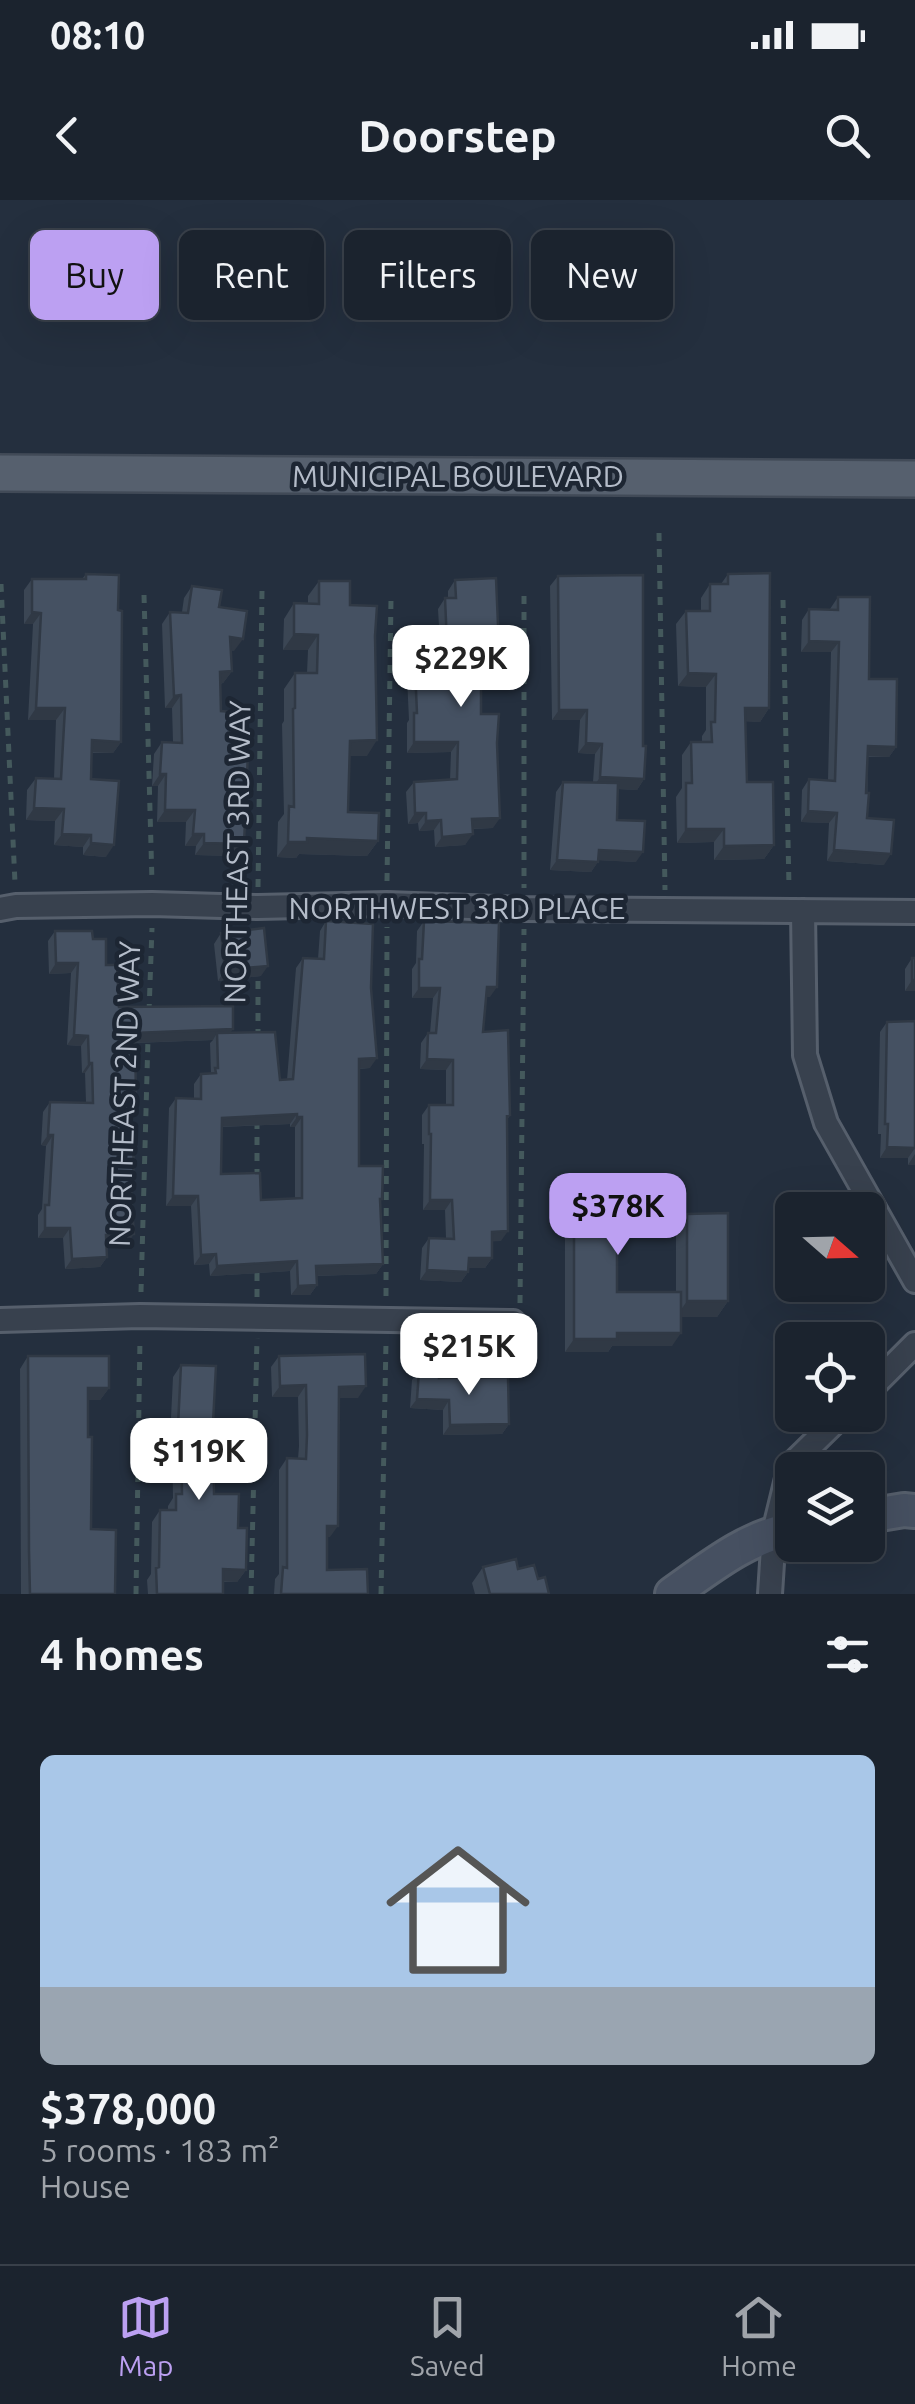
<!DOCTYPE html>
<html lang="en">
<head>
<meta charset="utf-8">
<style>
  :root { --surface:#1b232e; --page:#242b36; --text:#f1f3f6; --muted:#a0a4aa; --line:#39404a; --accent:#bca0f2 }
  body { margin:0; font-family:Ubuntu,sans-serif; background:var(--page); color:var(--text); height:100vh; display:flex; flex-direction:column; font-size:38px; white-space:nowrap }
  * { box-sizing:border-box; margin:0 }
  p { font-size:32px; color:var(--muted) }
  .icon { flex:none; width:55px; height:55px; fill:none; stroke:currentColor; stroke-width:2; stroke-linecap:round; stroke-linejoin:round }
  .map { position:relative; height:1394px; overflow:hidden }
  .sheet { display:flex; flex-direction:column; background:var(--surface); flex:1 }
  .sheet>* { flex:none }
  .guide { position:absolute; left:30px; top:30px; width:855px; height:90px; display:flex; gap:20px }
  .needle { width:65px; rotate:110deg }
  .controls { position:absolute; left:775px; top:992px; display:grid; gap:20px }
  .controls a { display:grid; place-items:center; width:110px; height:110px; border-radius:15px; background:var(--surface); box-shadow:0 10px 40px #0002,0 0 0 2px var(--line); font-size:50px }
  .price { position:absolute; translate:-50% -85px; padding:0 22px; border-radius:20px; background:#fff; color:#222; font-size:32px; line-height:65px; filter:drop-shadow(0 2px 5px #0008) }
  .price::after { content:''; position:absolute; left:50%; top:60px; width:30px; height:22px; margin-left:-15px; background:inherit; clip-path:polygon(0 0,100% 0,50% 100%) }
  .price.on { background:var(--accent); color:#111 }
  ul { padding:0; list-style:none }
  li { display:grid; align-content:center; gap:20px; height:530px; padding:0 40px }
  li span { display:grid; place-items:center; height:310px; border-radius:15px; color:#555 }
  li>.icon { margin-inline-start:auto }
  span .icon { width:180px; height:180px; fill:#fffc; stroke-width:1 }
  li b { font-size:42px }
  h2 { display:flex; justify-content:space-between; align-items:center; height:120px; padding:0 40px; font-size:42px }
  .chip { padding:0 35px; border-radius:15px; background:var(--surface); box-shadow:0 10px 40px #0002,0 0 0 2px var(--line); font-size:35px; line-height:90px }
  .chip.on { background:var(--accent); color:#111 }
  .status { display:flex; justify-content:space-between; align-items:center; height:70px; padding:0 50px; background:var(--surface); direction:ltr }
  .status svg { height:28px; fill:currentColor }
  header { display:flex; justify-content:space-between; align-items:center; height:130px; padding:0 40px; background:var(--surface); font-size:45px; font-weight:600 }
  .menu { display:flex; justify-content:space-around; align-items:center; height:140px; border-top:2px solid var(--line); background:var(--surface); font-size:28px; color:var(--muted) }
  .menu a { display:grid; justify-items:center; gap:5px }
  .menu .on { color:var(--accent) }
  .map>svg:first-child { display:block }
  .lines { fill:none; stroke-linecap:round; stroke-linejoin:round }
  .street-casing { stroke:#565f6c; stroke-width:28 }
  .secondary-casing { stroke:#565f6c; stroke-width:38 }
  .primary-casing { stroke:#414a57; stroke-width:40 }
  .path { stroke:#44595c; stroke-width:5; stroke-dasharray:8 8; stroke-linecap:butt }
  .street { stroke:#38414e; stroke-width:22 }
  .secondary { stroke:#465061; stroke-width:32 }
  .primary { stroke:#56606e; stroke-width:35 }
  .wall { fill:#3b4654; fill-rule:evenodd }
  .shaded-wall { fill:#303945 }
  .building { fill:#455162; stroke:#303945; stroke-width:2.5; fill-rule:evenodd }
  .labels { text-anchor:middle; dominant-baseline:central; stroke-width:9; stroke-linejoin:round; paint-order:stroke }
  .street-label { font-size:30px; fill:#b4bcc9; stroke:#1d2633 }
</style>
</head>
<body>
<div class="status"><b>08:10</b><svg viewBox="0 0 49 12"><path d="M0 12V9h3v3zM5 12V6h3v6zM10 12V3h3v9zM15 12V0h3v12zM26 1h20v11H26zM47 4h2v5h-2z"/></svg></div>
<header><svg class="icon" aria-label="back" viewBox="0 0 24 24"><path d="M15 5l-7 7 7 7"/></svg>Doorstep<svg class="icon" aria-label="search" viewBox="0 0 24 24"><circle cx="10" cy="10" r="6"/><path d="M15 15l6 6"/></svg></header>
<div class="map">
<svg width="915" height="1394" viewBox="0 0 915 1394">
  <rect width="100%" height="100%" fill="#242f3e"/>
  <g class="lines">
    <defs>
      <path id="street" d="M0 709 16 706 152 704 258 707 387 704 524 709 915 712
        M803 711 805 855 826 923 915 1081
        M0 1120 140 1116 513 1122
        M868 1191 915 1144
        M770 1394 774 1332 790 1266 842 1215"/>
      <path id="secondary" d="M868 1316 904 1310 915 1311
        M672 1394C709 1368 747 1337 792 1329"/>
      <path id="primary" d="M0 273 915 279"/>
    </defs>
    <use href="#street" class="street-casing"/>
    <use href="#secondary" class="secondary-casing"/>
    <use href="#primary" class="primary-casing"/>
    <path class="path" d="M659 333 665 690
      M1 384 15 683
      M144 395 152 682
      M524 396V688
      M783 400 789 687
      M387 681 391 399
      M258 687 262 390
      M149 812 152 728
      M258 837V773
      M257 977V923
      M141 1092 148 838
      M386 1096 387 727
      M257 1097V1068
      M520 1103 524 729
      M136 1394 140 1138
      M251 1394 257 1138
      M381 1394 386 1142"/>
    <use href="#street" class="street"/>
    <use href="#secondary" class="secondary"/>
    <use href="#primary" class="primary"/>
  </g>
  <path class="wall" d="M86 374 118 410 121 542 113 553H92L91 579 106 657 83 655V647L54 645 55 621 26 620 27 590 36 578 54 579 56 520H28L33 424H24V390L32 379H82Z
    M728 374 769 508 760 522 745 521 747 582 774 645 764 659 714 660V642L677 643 676 597 682 588V555L691 542H702V536L706 530V487L678 486 676 424 686 411H701V398L710 384H721Z
    M558 376 644 579 637 590 618 589 617 620 636 662 599 660 591 672 550 670 556 592 563 582H593L595 554 578 553 580 520H552L550 386Z
    M455 380 500 472 493 483H481V514L493 628 473 629 465 645 435 647 434 630 419 631 418 623 408 624 406 592 414 582 450 580 451 552 407 553V523L409 520 406 456 414 446 440 444 438 409 445 398H448V391Z
    M319 381 350 405 367 556H349L348 612 378 641 367 656 299 654 296 658 277 657 278 622 284 614 282 524 284 521V489L295 473H307L308 450H283L284 419 294 403H308V396Z
    M192 386 219 407 234 451 231 450 232 471 223 483 220 484 221 511 235 656 195 655 196 646H185L186 622H157L158 586H152L154 554 162 542H173L172 508H165L162 424 170 412H182L184 398Z
    M838 397 896 547 889 557H868L867 618 884 665 827 661 829 623 801 622 802 590 809 579 828 580 831 452H801L802 420 809 409H830Z
    M326 721 370 868 359 869V966L380 1003 383 1064 376 1074 316 1076 317 1085 310 1095H291L290 1071 210 1076 209 1064 194 1065 191 1006H166L169 908 176 898 194 899V884L201 874H211L210 843 213 840 135 843 131 907 127 1044 106 1045 107 1057 100 1067 65 1069 63 1038H38V1015L42 1009 46 946 41 945 43 912 50 902H86L85 873H82L81 846 67 845 71 773 49 774 48 741 55 731 93 739 106 765 119 807 230 833 280 880H287L296 768 303 758 318 759 320 731ZM290 924V927H295V998L261 1000 221 974 222 927Z
    M424 721 490 797H486L483 832 510 915 507 920 501 1041H492V1058L485 1068H469L468 1072 461 1082 420 1080 422 1048 429 1038H446L445 1010H423L424 944H422V915L429 905H446V870L420 869 421 843 428 833H430L433 798H412V769L416 763 417 731Z
    M221 733 261 776 218 781 214 744Z
    M912 758 915 791H905V769Z
    M915 821V965H908V958H880L881 934H878L880 832 887 822Z
    M574 975 617 982 678 1025 668 1038 617 1037V1092H676V1029L687 1014 728 1101 717 1117H681L672 1146H612L608 1152H565V988Z
    M28 1156 109 1188 100 1200H88V1237L91 1329 115 1394H21L20 1169Z
    M279 1156 358 1198H339L330 1337H327V1370L368 1394H274L275 1379 279 1374V1270L287 1258 298 1259 299 1246 298 1197H272L271 1167Z
    M181 1165 213 1223 214 1294 238 1328 246 1370 237 1382H223V1394H148L147 1380 151 1374 152 1322 160 1310H168V1306L173 1298 172 1238H170L173 1177Z
    M419 1171 439 1178 509 1224 502 1234 443 1235V1210L410 1208 412 1180Z
    M483 1367 518 1369 538 1379 549 1394H475L472 1383Z"/>
  <path class="shaded-wall" d="M32 412 41 413 33 424H24Z
    M294 434 318 435 308 450H283Z
    M230 437 243 439 234 451 221 449Z
    M809 441 839 442 831 452H801Z
    M232 471 223 483 212 484 220 472Z
    M481 472H500L493 483H473Z
    M688 473 716 474 706 487 678 486Z
    M181 495 172 508H165L174 496Z
    M36 508H65L56 520H28Z
    M745 508H769L760 522 736 521Z
    M559 510H587L580 520H552Z
    M92 540 121 542 113 553 84 552Z
    M377 540 367 556H339L350 541Z
    M414 542H458L451 552 407 553Z
    M586 543 602 544 595 554 578 553Z
    M868 546 896 547 889 557 861 556Z
    M160 574H166L158 586H152Z
    M600 577 644 579 637 590 593 588Z
    M34 608 64 609 55 621 26 620Z
    M165 610H195L186 622H157Z
    M808 611 837 613 829 623 801 622Z
    M415 613H426L418 623 408 624Z
    M500 618 493 628 465 629 472 619Z
    M441 620 434 630 419 631 426 621Z
    M686 629H724L714 642 677 643Z
    M62 634 91 635 83 647 54 645Z
    M193 634H204L196 646H185Z
    M473 634 465 645 435 647 442 637Z
    M307 638 378 641 367 656 299 654 296 658 277 657 288 642Z
    M91 643 114 645 106 657 83 655Z
    M204 643 244 644 235 656 195 655Z
    M774 645 764 659 714 660 724 646Z
    M599 650 643 652 636 662 592 660Z
    M834 650 891 654 884 665 827 661Z
    M557 660 598 662 591 672 550 670Z
    M56 763H78L71 773 49 774Z
    M268 766 261 776 218 781 225 770Z
    M912 780H915V791H905Z
    M487 787H497L490 797H480Z
    M419 788H440L433 798H412Z
    M233 829 226 839 217 833 213 840 128 843 135 833Z
    M74 835 88 836 81 846 67 845Z
    M377 858 370 868 352 869 359 859Z
    M427 859 453 860 446 870 420 869Z
    M89 863H92L85 873H82Z
    M297 914 290 924 215 927 222 918Z
    M297 917H302L295 927H290Z
    M48 935H53L46 946 41 945Z
    M887 947 915 948 908 958H880Z
    M915 954V965H908Z
    M173 996H198L191 1006H166Z
    M430 1000H452L445 1010H423Z
    M617 1023 678 1025 668 1038 607 1037Z
    M45 1028H70L63 1038H38Z
    M508 1031 501 1041 485 1042 492 1032Z
    M134 1034 127 1044 99 1045 106 1035Z
    M216 1054 209 1064 194 1065 201 1055Z
    M107 1057 100 1067 65 1069 72 1059Z
    M469 1058H492L485 1068H462Z
    M297 1061 290 1071 210 1076 217 1066Z
    M383 1064 376 1074 309 1076 316 1066Z
    M427 1070 468 1072 461 1082 420 1080Z
    M317 1085 310 1095H291L298 1086Z
    M687 1101H728L717 1117H676Z
    M617 1133H681L672 1146H612L608 1152H565L574 1139Z
    M306 1185 298 1197H272L280 1186Z
    M366 1186 358 1198H331L339 1187Z
    M88 1188H109L100 1200H79Z
    M417 1199 449 1200 443 1210 410 1208Z
    M509 1224 502 1234 443 1235 450 1225Z
    M178 1226H181L172 1238H170Z
    M327 1326H338L330 1337H319Z
    M223 1369 246 1370 237 1382 214 1381Z"/>
  <path class="building" d="M770 373 769 508H745L747 582H773L774 645 724 646V629H686V583H692L691 542H712L711 522H715L716 474 688 473 686 411H710V384H728V374Z
    M86 374 119 375 118 410 122 411 121 542 92 540 91 579 119 581 114 645 91 643V635L62 634 64 609 34 608 36 578 61 579 65 508H36L41 413 32 412V379H86Z
    M643 375V546H646L644 579 600 577 602 544 586 543 587 510H559L558 376Z
    M496 378 500 472H481V514H499L497 543 500 618 472 619 473 634 442 637 441 620 426 621V613H415L414 582 457 579 458 542H414V513H417L414 446 447 444 445 398H456L455 380Z
    M319 381H350V405L377 406 375 436 377 540 350 541 348 612 379 613 378 641 307 638V642H288L289 606 294 607 293 509 295 508V473H317L318 435 294 434V403L319 404Z
    M192 386 222 390 219 407 247 411 243 439 230 437 232 471 220 472 221 511 245 513 244 530H249L244 644 204 643V634H193L195 610H165L166 574H160L162 542 182 543 181 495 174 496 170 412 188 413Z
    M838 397H870L869 479H897L896 547 868 546 866 593H869L867 618 894 620 891 654 834 650 837 613 808 611 809 579 835 581 839 442 809 441V409L838 410Z
    M563 582 618 583 617 620 645 621 643 652 599 650 598 662 557 660Z
    M326 721 373 724 371 788 377 858 359 859V966H383L382 999H380L383 1064 316 1066 317 1085 298 1086 297 1061 217 1066 216 1054 201 1055 198 996H173L176 898 201 899V874L216 873 215 868H218L217 833 275 832 280 880 293 879 303 758 324 759ZM297 914V917H302V998L261 1000 260 973 221 974 222 918Z
    M424 721 499 723 497 787H487L483 832 508 830 510 915 507 916 508 1031 492 1032V1058H469L468 1072 427 1070 429 1038 454 1039 452 1000H430L431 934H429V905H453V860L427 859 428 833H436L440 788H419V759H422Z
    M264 728 268 766 225 770 221 733Z
    M55 731H92L93 739H106V765H117L119 807 233 806V829L135 833 136 899 130 900 134 964 131 995 134 1034 106 1035 107 1057 72 1059 70 1028H45V1005H49L53 935H48L50 902 93 903 92 863H89L88 836 74 835 78 763H56Z
    M912 758H915V780H912Z
    M915 821V948L887 947 888 924H885L887 822Z
    M617 974V982L679 984 678 1025 617 1023V1092H681V1133H617V1139H574V975Z
    M728 1013V1101H687V1014Z
    M365 1154 366 1186 339 1187 338 1326H327V1370L367 1369 368 1394H281L283 1367 287 1368V1258L306 1259 307 1235 306 1185 280 1186 279 1156Z
    M28 1156H109V1188H88V1237H92L91 1329 116 1330 115 1394H30L29 1351Z
    M181 1165 216 1166 213 1223 214 1294H239L238 1328H247L246 1370 223 1369V1394H157L156 1368 159 1367 160 1310H176V1294H182L181 1226H178Z
    M419 1171 439 1172V1178L508 1177 509 1224 450 1225 449 1200 417 1199Z
    M516 1359 518 1369 534 1365 538 1379 545 1377 549 1394H490L483 1367Z"/>
  <g class="labels">
    <g class="street-label">
      <text x="458" y="276">MUNICIPAL BOULEVARD</text>
      <text transform="translate(237 652) rotate(-89)">NORTHEAST 3RD WAY</text>
      <text x="457" y="708">NORTHWEST 3RD PLACE</text>
      <text transform="translate(124 894) rotate(-88)">NORTHEAST 2ND WAY</text>
    </g>
  </g>
</svg>
<div class="controls">
<a><svg class="needle" viewBox="-14 -14 28 28"><path d="M0-13l5 13h-10z" fill="#e53935"/><path d="M0 13l5-13h-10z" fill="#a0a4aa"/></svg></a>
<a><svg class="icon" aria-label="locate" viewBox="0 0 24 24"><circle cx="12" cy="12" r="6"/><path d="M12 2v4M12 18v4M2 12h4M18 12h4"/></svg></a>
<a><svg class="icon" aria-label="layers" viewBox="0 0 24 24"><path d="M12 4l9 5-9 5-9-5zM3 14l9 5 9-5"/></svg></a>
</div>
<b class="price" style="left:461px;top:510px">$229K</b>
<b class="price on" style="left:618px;top:1058px">$378K</b>
<b class="price" style="left:469px;top:1198px">$215K</b>
<b class="price" style="left:199px;top:1303px">$119K</b>
<div class="guide">
<a class="chip on">Buy</a>
<a class="chip">Rent</a>
<a class="chip">Filters</a>
<a class="chip">New</a>
</div>
</div>
<section class="sheet">
<h2>4 homes<svg class="icon" aria-label="filters" viewBox="0 0 24 24"><path d="M4 7h16M4 17h16"/><circle cx="9" cy="7" r="2"/><circle cx="15" cy="17" r="2"/></svg></h2>
<ul>
<li><span style="background:linear-gradient(#a9c7e8 75%,#9aa5b1 0)"><svg class="icon" aria-label="home" viewBox="0 0 24 24"><path d="M3 11l9-7 9 7M6 9v11h12V9"/></svg></span><div><b>$378,000</b><p>5 rooms · 183 m²</p><p>House</p></div></li>
</ul>
</section>
<nav class="menu">
<a class="on"><svg class="icon" aria-label="map" viewBox="0 0 24 24"><path d="M3 6l6-2 6 2 6-2v14l-6 2-6-2-6 2zM9 4v14M15 6v14"/></svg>Map</a>
<a><svg class="icon" aria-label="saved" viewBox="0 0 24 24"><path d="M7 4h10v16l-5-4-5 4z"/></svg>Saved</a>
<a><svg class="icon" aria-label="home" viewBox="0 0 24 24"><path d="M3 11l9-7 9 7M6 9v11h12V9"/></svg>Home</a>
</nav>
</body>
</html>
